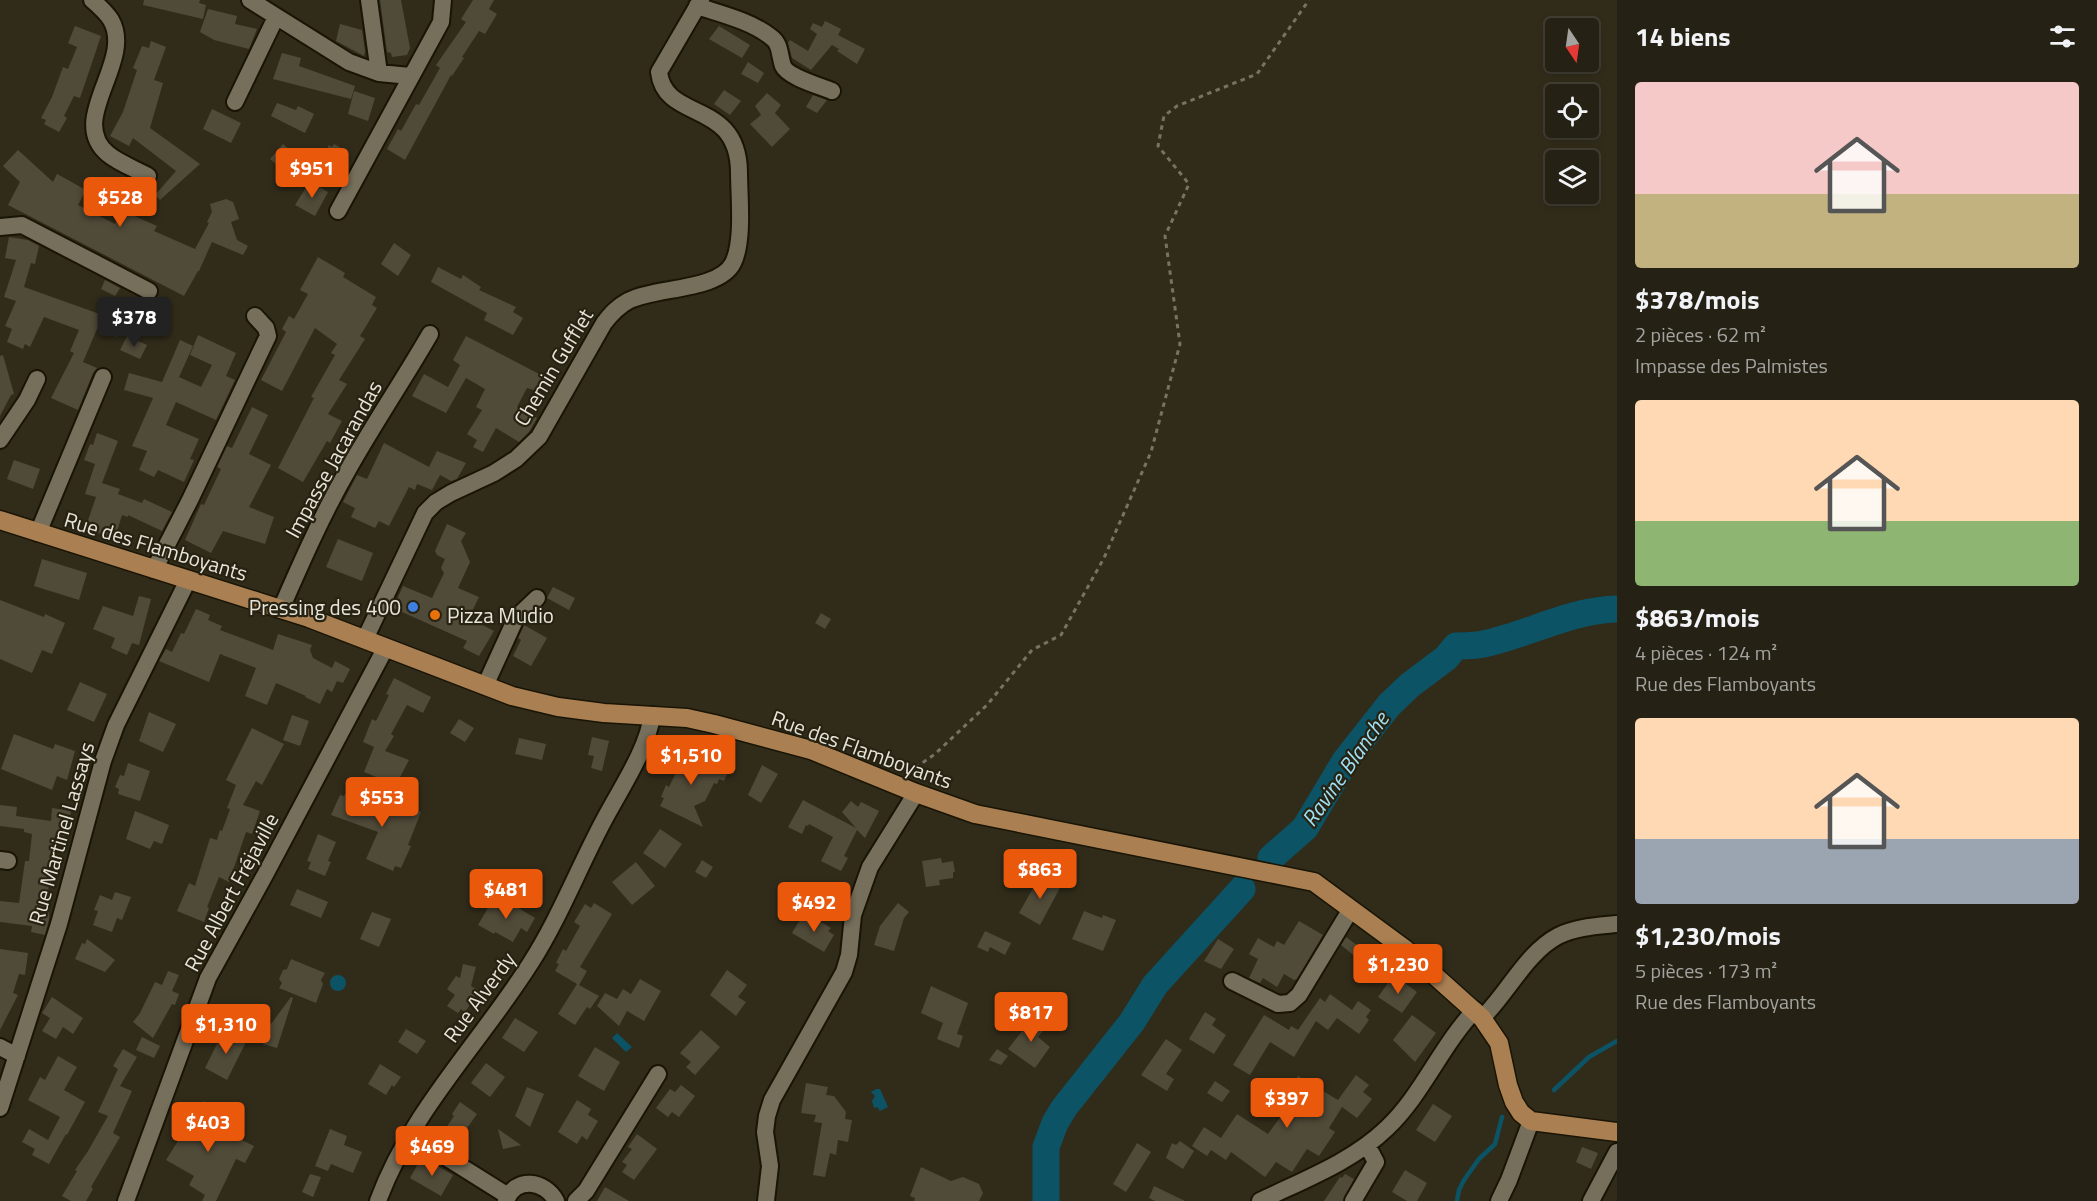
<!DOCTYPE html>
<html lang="fr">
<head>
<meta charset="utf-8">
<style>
  :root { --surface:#252114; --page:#2d291d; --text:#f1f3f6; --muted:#a3a3a0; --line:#423e34; --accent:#ea580c }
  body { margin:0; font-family:"Titillium Web",sans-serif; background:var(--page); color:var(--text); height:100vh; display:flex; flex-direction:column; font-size:22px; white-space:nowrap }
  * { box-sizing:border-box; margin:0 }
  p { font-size:20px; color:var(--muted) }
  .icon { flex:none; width:33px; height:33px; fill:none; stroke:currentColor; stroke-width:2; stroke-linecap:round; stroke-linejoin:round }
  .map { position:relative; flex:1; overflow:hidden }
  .details { display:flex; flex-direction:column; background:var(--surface); width:480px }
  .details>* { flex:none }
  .needle { width:39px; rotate:167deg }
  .tools { position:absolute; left:1545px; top:18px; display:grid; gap:12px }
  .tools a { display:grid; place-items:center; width:54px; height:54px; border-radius:6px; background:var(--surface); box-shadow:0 3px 9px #0003,0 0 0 2px var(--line); font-size:30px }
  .price { position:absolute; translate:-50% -51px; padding:0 14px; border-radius:6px; background:var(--accent); color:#fff; font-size:20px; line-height:39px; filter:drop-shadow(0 2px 3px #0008) }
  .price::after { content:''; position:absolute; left:50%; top:36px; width:18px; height:14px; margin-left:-9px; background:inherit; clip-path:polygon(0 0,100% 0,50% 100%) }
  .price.current { background:#222; color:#fff }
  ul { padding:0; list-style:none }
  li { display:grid; align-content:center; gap:12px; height:318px; padding:0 18px }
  li span { display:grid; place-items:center; height:186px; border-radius:6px; color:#555 }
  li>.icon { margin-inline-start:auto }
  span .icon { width:108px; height:108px; fill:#fffc; stroke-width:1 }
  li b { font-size:26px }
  h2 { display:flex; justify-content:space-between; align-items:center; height:72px; padding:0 18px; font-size:26px }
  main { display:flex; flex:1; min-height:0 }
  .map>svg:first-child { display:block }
  .water { fill:#0b5365 }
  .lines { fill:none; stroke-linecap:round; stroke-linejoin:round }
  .stream { stroke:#0b5365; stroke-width:4.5 }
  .river { stroke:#0b5365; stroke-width:27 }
  .building { fill:#504a38 }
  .minor-casing { stroke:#191404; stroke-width:20 }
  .major-casing { stroke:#191404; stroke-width:21 }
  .path { stroke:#777364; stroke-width:3; stroke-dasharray:4.5 4.5; stroke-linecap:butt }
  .minor { stroke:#756f5b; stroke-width:16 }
  .major { stroke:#aa8053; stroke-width:18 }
  .shop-dot { fill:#3f7fe0; stroke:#272211; stroke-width:2 }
  .food-dot { fill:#e8710a; stroke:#272211; stroke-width:2 }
  .labels { text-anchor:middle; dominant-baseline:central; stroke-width:4.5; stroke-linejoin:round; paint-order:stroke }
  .street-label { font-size:21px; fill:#e7e4d9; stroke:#272211 }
  .poi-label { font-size:21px; fill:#e7e4d9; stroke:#272211; text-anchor:end }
  .water-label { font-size:22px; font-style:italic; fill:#9fe0f5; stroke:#272211 }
</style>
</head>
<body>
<main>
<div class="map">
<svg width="1617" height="1201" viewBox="0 0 1617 1201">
  <rect width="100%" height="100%" fill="#312c1a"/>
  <path class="water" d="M673 736H677L680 743 675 754 672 755 666 749 669 745V741Z
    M330 983a8 8 0 1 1 16 0a8 8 0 1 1-16 0Z
    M617 1033 632 1047 626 1052 612 1038Z
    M876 1089H880L888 1107 880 1111 877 1107 874 1108 872 1101 875 1096 871 1092Z"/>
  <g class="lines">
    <path class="stream" d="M1554 1090 1589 1057 1617 1041
      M1457 1201 1459 1190 1464 1180 1479 1159 1495 1144 1502 1117"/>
    <path class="river" d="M1271 858 1305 828 1345 761 1389 705 1410 685 1446 658 1456 646C1466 646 1478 646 1488 643 1531 633 1572 610 1617 609
      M1046 1201V1147L1055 1123 1064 1108 1132 1022 1155 985 1242 889"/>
  </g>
  <path class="building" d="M144 0H200L199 3 206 5 203 19 143 5Z
    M380 0H401L410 48 407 55 392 57 391 53 387 52Z
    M473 0H494L489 9 497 14 485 34 479 31 462 57 464 58 452 76 451 75 405 160 387 149 398 129 401 131 416 104 419 105 440 68 436 65 466 22 461 19Z
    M208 9 237 16 235 24 257 29 249 49 214 40 200 32Z
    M825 21 841 29 838 35 865 49 857 64 837 51 839 49 832 45 811 70 792 58 788 43 790 40 808 51 817 34 810 29 813 23 822 27Z
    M340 24 362 30 365 51 364 56 336 41Z
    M75 26 101 36 80 98 74 96 64 116 67 118 59 132 44 124 46 120 41 118 52 97 63 67 68 69 77 47 68 43Z
    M719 26 750 45 742 58 709 39Z
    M151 41 166 47 154 80 163 83 150 128 200 164 160 200 155 195 176 171 133 138 129 146 110 136 123 112 137 70 133 68 142 46 149 48Z
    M282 53 301 58 299 66 355 86 351 99 273 79Z
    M748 62 764 73 758 83 741 74Z
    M724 90 741 101 730 115 714 104Z
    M354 91 375 98 368 121 348 114Z
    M767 93 781 105 775 113 790 129 772 147 750 124 761 115 755 106Z
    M813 95 827 100 817 113 806 107Z
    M277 103 296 110 298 106 314 114 305 133 271 116Z
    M212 109 241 123 231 143 203 129Z
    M283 144 295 154 283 170 270 159Z
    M334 144 346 151 344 154 347 155 341 167 323 157 329 145 332 147Z
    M18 150 53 182 57 174 86 190 78 205 115 224 121 210 157 226 154 231 195 249 209 223 207 222 212 212 210 204 226 199 233 202 239 219 231 222 237 240 248 246 243 255 212 242 199 271H198L184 296 8 205 20 182 3 166Z
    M310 181 328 192 315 216 295 205Z
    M9 237 28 240 39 246 35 264 31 263 24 287 122 322 117 337 97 329 83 362 97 368 93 373 78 410 51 398 74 353 70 351 79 330 44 317 30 347 25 344 23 349 7 342 12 329 5 326 16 301 4 297 16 260 5 258Z
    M394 243 411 255 398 276 381 264Z
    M318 257 345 273 343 277 376 297 372 305 377 308 360 336 365 339 339 380 347 384 328 414 342 421 330 443 327 441 303 482 278 468 314 398 311 397 335 355 331 353 337 344 315 328 282 391 261 380 286 332 282 329 289 316 294 319 308 294 300 290Z
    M438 267 461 279 463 275 481 287 479 290 516 307 513 312 523 318 513 335 484 320 487 313 431 282Z
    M105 280 120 288 115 296 101 289Z
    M198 335 236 353 226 376 235 380 216 420 176 402 166 425 199 439 190 459 194 460 184 482 158 470 154 477 139 470 147 451 132 446 153 398 124 390 129 373 162 382 180 340 193 346 179 377 201 387 212 365 190 355Z
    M127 336 147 345 140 359 120 350Z
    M466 336 543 376 534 390 527 388 517 407 537 418 529 432 519 442 496 428 483 452 473 447 477 440 467 434 482 410 476 407 485 389 466 378 446 413 412 396 424 374 448 387 460 365 453 360Z
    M3 355 14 394 11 395 0 416V356Z
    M252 407 268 415 249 454 271 465 249 507 274 517 265 544 223 531 211 553 185 540 201 504 204 505 221 469 217 467 227 446 232 448Z
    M97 433 118 441 102 483 120 489 118 494 142 503 144 499 172 512 162 531 128 515V517L122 515 115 538 85 529 96 497 85 494 95 464 84 460 90 444 93 445Z
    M384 443 429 467 437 451 466 463 457 479 451 481 440 475 432 490 417 484 415 490 409 487 389 526 379 521 375 528 351 517 355 508 343 502 357 475 367 479Z
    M14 460 40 469 33 489 7 479Z
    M447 524 466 533 461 541 470 562 458 588 479 597 469 618 494 631 479 656 463 648 467 641 393 608 403 586 432 598 444 573 441 568 445 559 437 555 435 551Z
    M338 539 373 553 362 581 326 567Z
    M42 559 87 573 79 600 34 586Z
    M553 587 575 598 569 610 547 598Z
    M139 596 151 599 139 645 132 643 127 655 111 648 115 638 93 629 103 606 133 616Z
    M0 600 44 617 45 614 65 623 52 654 42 650 32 673 0 659Z
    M196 609 210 615 208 620 222 626 220 630 273 650 278 634 312 645 310 650 313 658 332 668 335 661 350 669 343 683 337 681 332 692 327 689 320 704 305 697 306 696 276 683 267 705 245 696 256 668 220 654 209 682 159 661 166 649 172 652 181 633 184 634Z
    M821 613 831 619 825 629 815 623Z
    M524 625 547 638 531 666 513 656 521 640 518 638Z
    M394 678 431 697 423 713 407 705 391 734 394 736 385 751 409 760 396 785 364 772 374 747 363 742 372 719 376 721 389 695 386 694Z
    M80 682 107 694 94 722 67 710Z
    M149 712 176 724 163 752 139 741Z
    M292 715 309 721 300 746 283 740Z
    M459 719 474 728 465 742 450 733Z
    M252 728 284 744 262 785 256 781 243 805 260 811 252 834 246 832 229 882 219 877 207 907 209 908 204 922 177 911 189 883 195 886 210 838 217 840 220 830 222 831 230 809 227 808 236 785 226 780Z
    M14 734 53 749 55 744 75 751 67 780 57 776 52 790 1 769Z
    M592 737 609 741 602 771 591 768 594 756 588 755Z
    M519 738 546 744 542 760 515 754Z
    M685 748 695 753 694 756 705 762 717 768 719 765 729 770 724 781 719 779 717 784 714 783 705 801 694 806 703 827 660 806 664 798 661 797 666 785 669 787 682 760 679 759Z
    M128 763 150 771 140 801 118 794 119 789 115 787 120 775 124 776Z
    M762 765 778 774 761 803 748 795Z
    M345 794 378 809 384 797 421 812 408 845 411 846 401 868 395 866 393 871 366 859 378 832 331 815 340 795 344 796Z
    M803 800 856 828 842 812 851 801 858 807 861 802 879 811 865 838 857 830 844 856 848 858 841 871 821 861 833 837 809 824 808 826 806 825 802 834 788 827Z
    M0 805 17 807 16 816 51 821 52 808 71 811 69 823H66L64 844 56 843 45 910 49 913V919L45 935 31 932 32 926 0 922V901L19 903 25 861H29L32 834 24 832V829L0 826Z
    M135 811 169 825 162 844 154 841 150 849 126 839Z
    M660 829 682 844 665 868 643 853Z
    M318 834 336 842 328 861 331 862 325 876 308 869 311 862 307 861Z
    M941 858 942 863 953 861 955 872H953V878L939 880 940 885 926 887 922 861Z
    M702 860 713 867 706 878 695 872Z
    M636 862 655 886 632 905 612 882Z
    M1041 874 1061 886 1040 925 1019 913Z
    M297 889 328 902 321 918 290 905Z
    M115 892 131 897 122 920 117 918 112 932 93 925 98 911 94 910 100 895 112 900Z
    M504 899 535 918 527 932 521 928 513 942 495 932 494 934 478 925 492 901 500 905Z
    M594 903 612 914 580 967 587 971 579 985 599 996 590 1009 587 1007 575 1025 558 1014 577 984 555 971 559 964 556 963 563 949 566 951 580 926 574 922 585 904 591 908Z
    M898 903 909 912 904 918 894 951 874 945 880 926Z
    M1084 911 1102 918 1103 915 1116 920 1103 951 1072 939Z
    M372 912 391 919 379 947 360 939Z
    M810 915 831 928 828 931 834 935 824 952 792 933 802 916 808 919Z
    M1299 921 1323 935 1297 979 1294 980 1284 974 1277 987 1263 978 1260 983 1249 978 1258 959 1249 954 1258 938 1274 947 1277 941 1284 945Z
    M985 931 1011 943 1005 955 990 947 988 952 977 947Z
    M1346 937 1366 952 1369 948 1379 958 1370 969 1341 945Z
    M87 939 115 960 105 972 75 959 82 943 85 944Z
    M1218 939 1234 949 1221 969 1204 961Z
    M0 949 28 953 25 975 19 974 13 993 18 995 0 1030Z
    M291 959 325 973 321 980 323 984 316 1003 279 988 282 983 279 979 283 970 287 969Z
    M463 964 476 967 471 986 479 991 465 1012 461 1009 458 1013 447 1006 455 995 447 989 456 976 460 978Z
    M727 970 747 985 738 997 746 1002 736 1016 710 995Z
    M168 971 179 975 172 991 179 994 175 1005 172 1004 153 1038 133 1022 140 1013 155 982 162 985Z
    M1398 978 1417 992 1402 1013 1378 997 1390 980 1394 983Z
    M640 979 661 991 644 1021 627 1011 619 1026 597 1006 605 993 617 999 623 989 631 994Z
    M931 986 968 1003 957 1034 963 1036 959 1048 937 1039 943 1023 921 1013Z
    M1330 994 1352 1010 1358 1001 1371 1010 1366 1017 1369 1020 1359 1034 1337 1018 1328 1030 1316 1021 1294 1057 1270 1042 1250 1075 1233 1065 1264 1015 1289 1030 1291 1026 1298 1030 1320 998 1325 1002Z
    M52 997 83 1018 73 1034 63 1027 56 1039 42 1031 50 1018 42 1013Z
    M291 997 293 998 277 1048 263 1044 268 1028Z
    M1205 1012 1216 1019 1212 1025 1226 1035 1214 1054 1189 1039Z
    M1412 1015 1436 1033 1415 1062 1393 1040Z
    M1034 1016 1047 1026 1038 1037 1050 1047 1035 1068 1008 1049Z
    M515 1018 538 1032 524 1052 502 1038Z
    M406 1029 426 1041 417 1054 398 1042Z
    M224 1030 246 1042 227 1080 205 1068Z
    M701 1030 720 1047 695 1075 686 1067 691 1062 680 1053Z
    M142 1037 160 1046 154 1058 136 1050Z
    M1166 1039 1182 1050 1166 1074 1174 1079 1167 1091 1141 1075Z
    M595 1047 620 1062 604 1091 578 1076Z
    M123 1049 137 1057 120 1086 132 1091 113 1133 120 1137 91 1187 93 1189 86 1201H71L62 1196 77 1171 75 1170 88 1151 108 1116 98 1112 118 1069 113 1066Z
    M997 1049 1008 1056 1001 1065 989 1060Z
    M58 1056 77 1067 64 1090 85 1102 67 1135 66 1134 49 1164 32 1155 35 1149 22 1142 29 1129 48 1140 60 1117 28 1100 40 1077 45 1080Z
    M486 1063 505 1077 490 1097 471 1083Z
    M380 1064 401 1077 394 1087 392 1085 386 1095 368 1084Z
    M1356 1075 1369 1085 1363 1092 1372 1099 1357 1118 1342 1107 1329 1128 1335 1132 1319 1156 1307 1149 1292 1172 1276 1162 1265 1177 1231 1152 1226 1160 1211 1150 1207 1156 1192 1146 1204 1127 1221 1138 1237 1114 1268 1134 1281 1116 1279 1114 1297 1090 1292 1086 1298 1076 1338 1100Z
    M1215 1081 1230 1091 1222 1102 1207 1093Z
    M806 1083 828 1087 826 1095 834 1096 846 1112 845 1119 852 1120 848 1142 838 1140 836 1155 830 1153 825 1177 813 1175 822 1123 814 1122 816 1115 801 1113Z
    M681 1085 695 1096 679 1117 672 1112 668 1117 656 1108 670 1089 675 1092Z
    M527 1087 544 1094 530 1127 515 1116Z
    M577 1100 591 1109 588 1115 598 1121 587 1140 582 1136 577 1144 558 1132Z
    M203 1101 219 1111 211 1125 254 1146 245 1163 236 1159 216 1201H202L205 1195 189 1185 194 1176 166 1160Z
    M460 1102 477 1114 460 1138 446 1128 454 1116 452 1114Z
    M1433 1104 1452 1116 1435 1142 1416 1130Z
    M330 1129 347 1136 344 1145 362 1152 353 1173 331 1164 328 1171 315 1166Z
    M498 1129 521 1145 503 1149Z
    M637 1134 657 1149 634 1180 622 1172 627 1165 622 1162 632 1149 628 1147Z
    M1180 1141 1194 1151 1183 1169 1166 1158 1172 1143 1176 1145Z
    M1137 1143 1151 1152 1126 1192 1113 1184Z
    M1582 1147 1598 1153 1591 1169 1576 1162Z
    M420 1160 433 1167 434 1164 453 1175 441 1196 410 1178Z
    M921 1167 951 1181 963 1177 979 1184 983 1193 979 1201H914L915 1198 910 1196Z
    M1405 1170 1427 1183 1417 1201H1407L1392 1192Z
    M310 1174 321 1177 313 1197 302 1192Z
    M1345 1174 1354 1179 1343 1201H1324L1340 1177 1342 1178Z
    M1154 1186 1185 1201H1155L1149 1198Z
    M605 1187 629 1201H597Z"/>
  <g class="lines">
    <defs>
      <path id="minor" d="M92 0C99 6 106 12 111 20 135 62 66 119 108 154 119 163 135 169 148 176
        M250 0 349 62 379 73 410 76
        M369 0 379 73
        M697 6C721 14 751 21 771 37 781 44 779 55 783 66 788 77 820 86 832 91
        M235 102 276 17
        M338 211 441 22 443 0
        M0 227 22 225 149 291
        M0 440 27 400 37 379
        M38 533 103 377
        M154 570 190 500 268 336 266 328 255 316
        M281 609C302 561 323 513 349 468 375 422 404 379 430 334
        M365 639 425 513 436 502 451 493 494 473 516 459 539 437 604 323C611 314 617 307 628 301 654 287 719 291 733 263 744 241 739 197 739 172 738 98 665 123 659 72L701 0
        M485 686 516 618 537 598
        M0 860 8 861
        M1232 981 1278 1004 1290 1003 1299 995 1351 909
        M1482 1018C1507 994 1527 952 1558 936 1575 927 1598 926 1617 924
        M0 1047 17 1056
        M0 1108 59 924 103 761 116 725 188 580
        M409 1134 508 1196
        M126 1201 208 978 265 875 386 647
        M378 1201C411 1111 480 1043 530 964 559 919 578 869 603 822 619 791 648 749 652 715
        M506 1201C515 1176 545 1180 556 1201
        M576 1201 586 1191 658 1074
        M766 1201 770 1166 765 1132 767 1116 772 1100 844 972 849 955 853 915 870 867 916 793
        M1260 1201C1303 1180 1352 1162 1387 1128 1422 1095 1441 1046 1475 1010
        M1353 1201 1376 1162 1367 1145
        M1499 1201 1509 1180 1531 1121
        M1591 1201 1617 1152"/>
      <path id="major" d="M0 520 309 618 512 696 558 707 604 713 687 718 714 724 811 750 916 793 975 814 1314 882 1405 949 1482 1018 1499 1043 1508 1085 1514 1102 1521 1113 1531 1121 1617 1132"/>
    </defs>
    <use href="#minor" class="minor-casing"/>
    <use href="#major" class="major-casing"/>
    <path class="path" d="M908 773 935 754 987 705 1032 650 1061 635 1104 558 1151 452 1180 344 1165 236 1189 184 1158 146 1164 116 1177 106 1257 74 1309 0"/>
    <use href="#minor" class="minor"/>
    <use href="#major" class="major"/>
  </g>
  <circle class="shop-dot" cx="413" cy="607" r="6"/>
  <circle class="food-dot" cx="435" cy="615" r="6"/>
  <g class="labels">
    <g class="street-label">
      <text transform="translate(553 367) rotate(-59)">Chemin Gufflet</text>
      <text transform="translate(333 459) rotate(-61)">Impasse Jacarandas</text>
      <text transform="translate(156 546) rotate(17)">Rue des Flamboyants</text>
      <text transform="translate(862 749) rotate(20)">Rue des Flamboyants</text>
      <text transform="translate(61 833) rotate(-74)">Rue Martinel Lassays</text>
      <text transform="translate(231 892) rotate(-62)">Rue Albert Fréjaville</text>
      <text transform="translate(479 997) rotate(-54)">Rue Alverdy</text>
    </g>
    <g class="poi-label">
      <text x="401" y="607">Pressing des 400</text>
      <text x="447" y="615" text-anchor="start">Pizza Mudio</text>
    </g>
    <g class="water-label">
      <text transform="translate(1345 769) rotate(-55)">Ravine Blanche</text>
    </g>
  </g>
</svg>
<div class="tools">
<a><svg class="needle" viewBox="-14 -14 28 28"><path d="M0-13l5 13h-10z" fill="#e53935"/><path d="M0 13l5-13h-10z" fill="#a3a3a0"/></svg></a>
<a><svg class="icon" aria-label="locate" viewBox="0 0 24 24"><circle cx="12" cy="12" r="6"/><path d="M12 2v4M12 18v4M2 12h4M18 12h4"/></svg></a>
<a><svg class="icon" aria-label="layers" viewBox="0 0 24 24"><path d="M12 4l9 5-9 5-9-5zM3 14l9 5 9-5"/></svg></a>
</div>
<b class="price" style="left:312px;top:199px">$951</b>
<b class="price" style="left:120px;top:228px">$528</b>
<b class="price current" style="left:134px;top:348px">$378</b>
<b class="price" style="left:691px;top:786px">$1,510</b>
<b class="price" style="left:382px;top:828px">$553</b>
<b class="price" style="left:1040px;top:900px">$863</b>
<b class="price" style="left:506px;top:920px">$481</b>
<b class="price" style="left:814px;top:933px">$492</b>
<b class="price" style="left:1398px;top:995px">$1,230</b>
<b class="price" style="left:1031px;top:1043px">$817</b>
<b class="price" style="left:226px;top:1055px">$1,310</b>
<b class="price" style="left:1287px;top:1129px">$397</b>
<b class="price" style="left:208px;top:1153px">$403</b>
<b class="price" style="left:432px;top:1177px">$469</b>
</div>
<section class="details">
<h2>14 biens<svg class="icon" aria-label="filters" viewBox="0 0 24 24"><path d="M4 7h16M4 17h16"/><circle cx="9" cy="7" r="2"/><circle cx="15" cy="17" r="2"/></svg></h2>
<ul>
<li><span style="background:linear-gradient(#f6c9c9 60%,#c2b280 0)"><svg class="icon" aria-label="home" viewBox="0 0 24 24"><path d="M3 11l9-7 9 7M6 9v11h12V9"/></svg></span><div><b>$378/mois</b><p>2 pièces · 62 m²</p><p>Impasse des Palmistes</p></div></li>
<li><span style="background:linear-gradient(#ffd9b3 65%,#8fb573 0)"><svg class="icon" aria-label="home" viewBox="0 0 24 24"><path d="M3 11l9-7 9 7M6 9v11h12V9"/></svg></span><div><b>$863/mois</b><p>4 pièces · 124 m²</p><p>Rue des Flamboyants</p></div></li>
<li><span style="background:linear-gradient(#ffd9b3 65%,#9aa5b1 0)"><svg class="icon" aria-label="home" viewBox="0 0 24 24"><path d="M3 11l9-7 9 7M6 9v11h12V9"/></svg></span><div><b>$1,230/mois</b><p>5 pièces · 173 m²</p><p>Rue des Flamboyants</p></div></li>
</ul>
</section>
</main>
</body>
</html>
